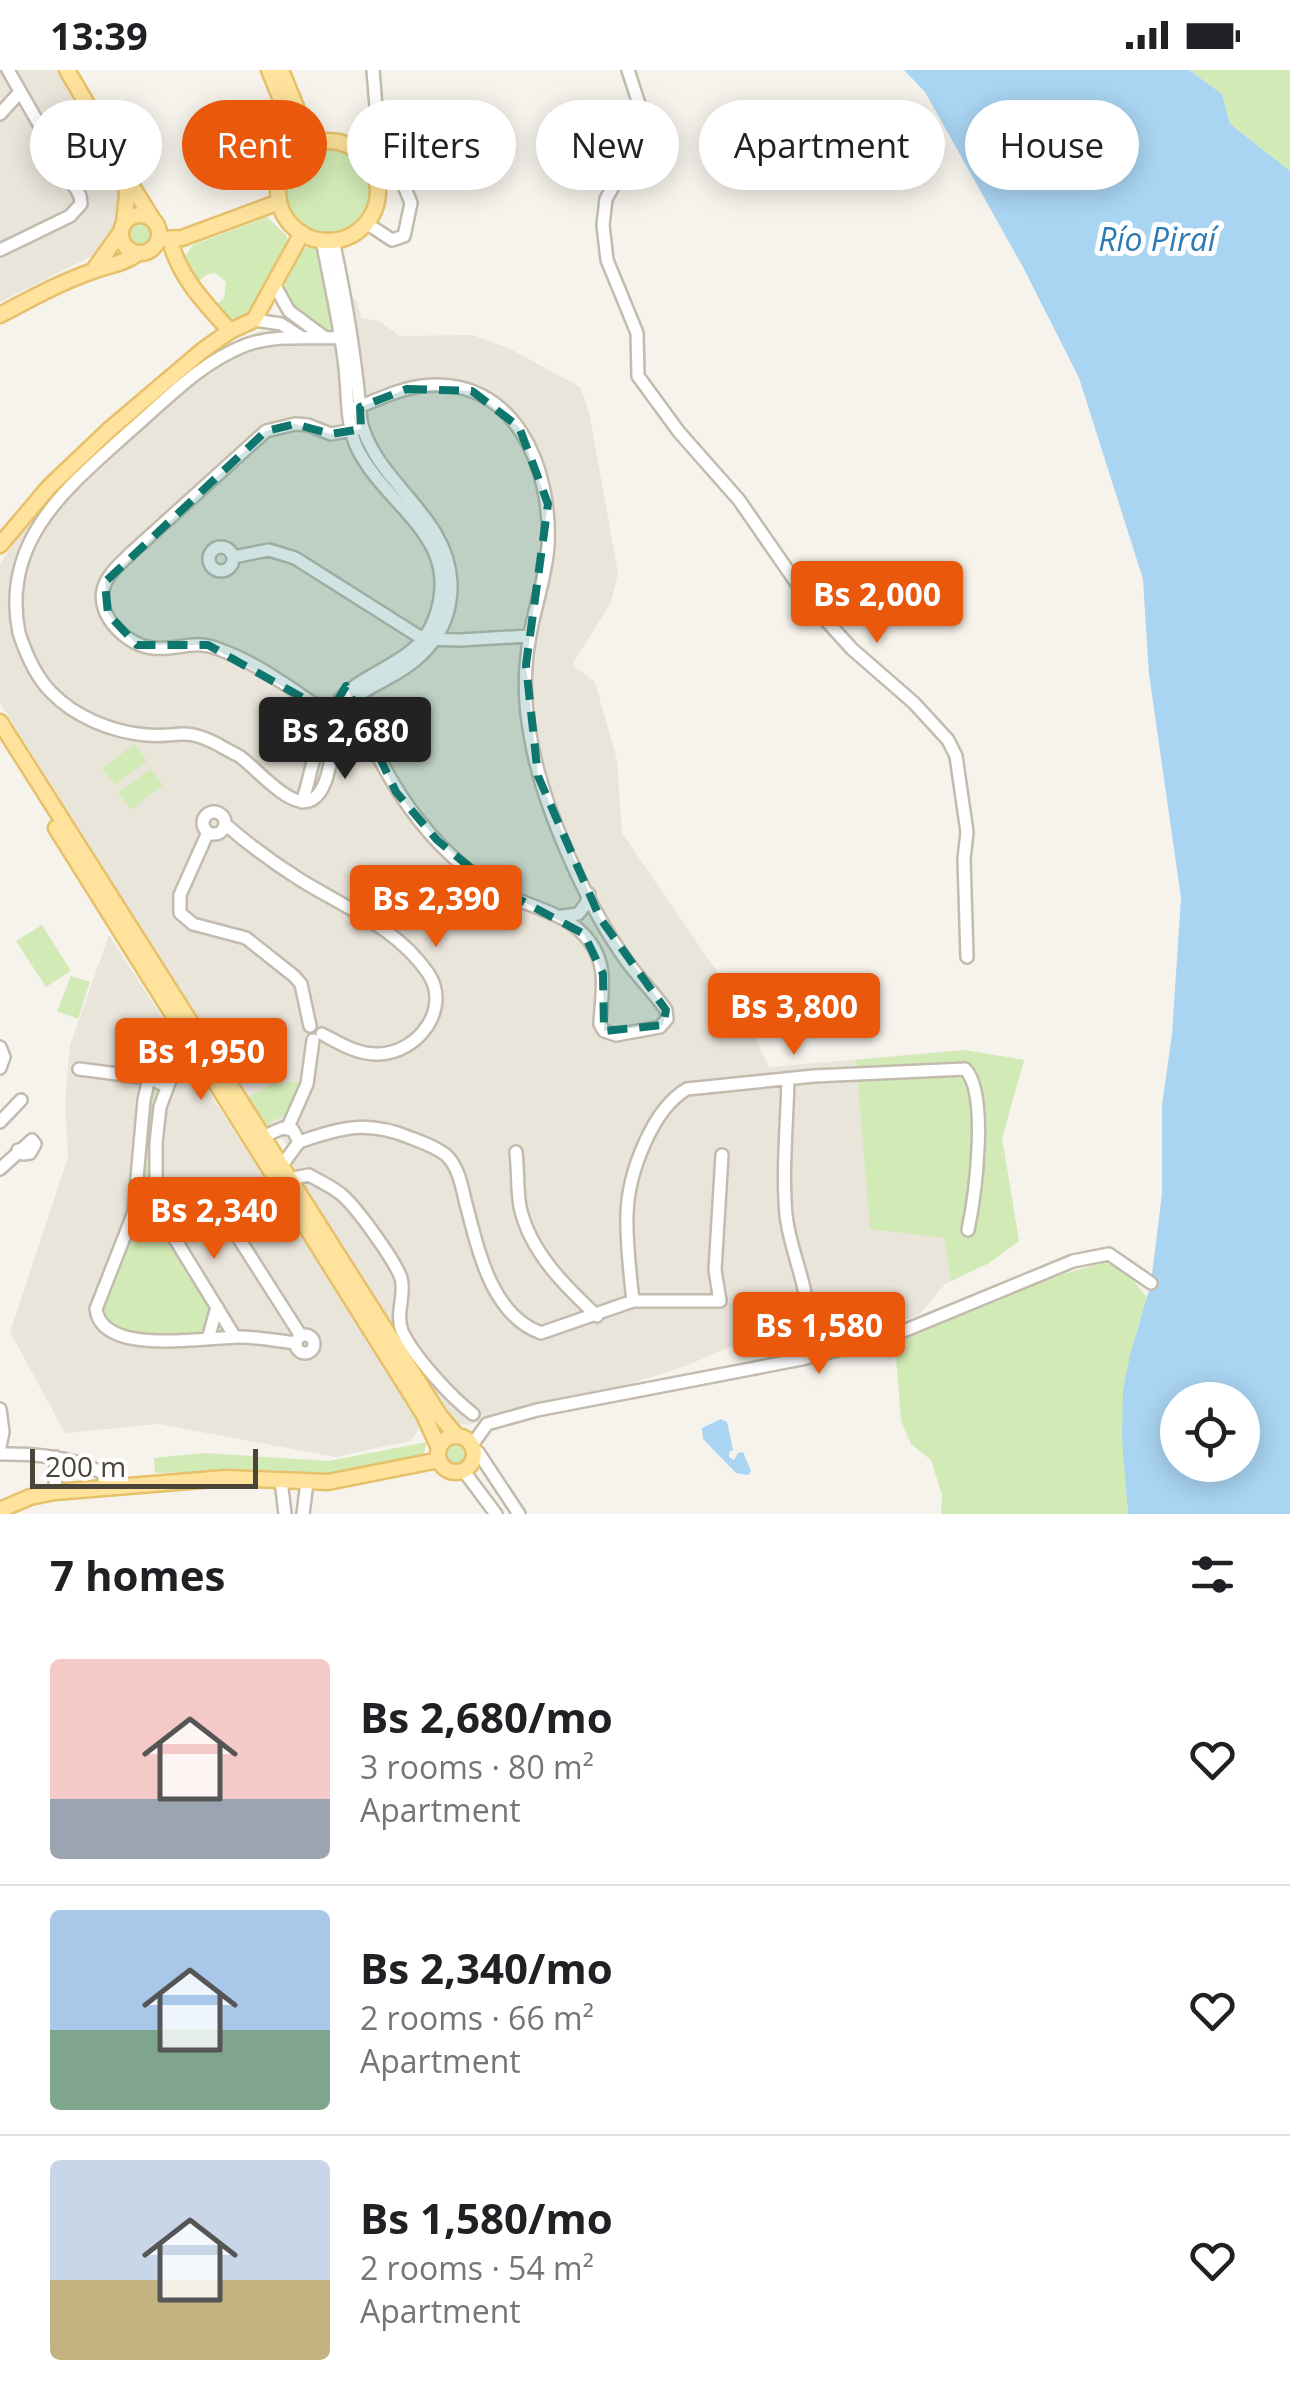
<!DOCTYPE html>
<html lang="en">
<head>
<meta charset="utf-8">
<style>
  :root { --surface:#fff; --page:#f6f6f6; --text:#202124; --muted:#757577; --line:#e0e0e0; --accent:#ea580c }
  body { margin:0; font-family:"Open Sans",sans-serif; background:var(--page); color:var(--text); height:100vh; display:flex; flex-direction:column; font-size:38px; white-space:nowrap }
  * { box-sizing:border-box; margin:0 }
  p { font-size:32px; color:var(--muted) }
  .icon { flex:none; width:55px; height:55px; fill:none; stroke:currentColor; stroke-width:2; stroke-linecap:round; stroke-linejoin:round }
  .map { position:relative; height:1444px; overflow:hidden }
  .drawer { display:flex; flex-direction:column; background:var(--surface); flex:1 }
  .drawer>* { flex:none }
  .hud { position:absolute; left:30px; top:30px; width:1230px; height:90px; display:flex; gap:20px }
  .tools { position:absolute; left:1160px; top:1312px; display:grid; gap:20px }
  .tools a { display:grid; place-items:center; width:100px; height:100px; border-radius:50%; background:var(--surface); box-shadow:0 5px 25px #0003; font-size:50px }
  .scale { position:absolute; left:30px; bottom:25px; width:228px; box-sizing:border-box; padding-left:10px; border:5px solid #4b4439; border-top:0; font-size:28px; line-height:35px; white-space:nowrap; color:#4b4439; -webkit-text-stroke:8px #fff; paint-order:stroke }
  .price { position:absolute; translate:-50% -85px; padding:0 22px; border-radius:10px; background:var(--accent); color:#fff; font-size:32px; line-height:65px; filter:drop-shadow(0 2px 5px #0008) }
  .price::after { content:''; position:absolute; left:50%; top:60px; width:30px; height:22px; margin-left:-15px; background:inherit; clip-path:polygon(0 0,100% 0,50% 100%) }
  .price.current { background:#222; color:#fff }
  ul { padding:0; list-style:none }
  li { display:flex; align-items:center; gap:30px; height:250px; padding:0 50px }
  li+li { border-top:2px solid var(--line) }
  li span { display:grid; place-items:center; flex:none; width:280px; height:200px; border-radius:10px; color:#555 }
  li>.icon { margin-inline-start:auto }
  span .icon { width:120px; height:120px; fill:#fffc; stroke-width:1 }
  li b { font-size:42px }
  h2 { display:flex; justify-content:space-between; align-items:center; height:120px; padding:0 50px; font-size:42px }
  .pill { padding:0 35px; border-radius:45px; background:var(--surface); box-shadow:0 5px 25px #0003; font-size:35px; line-height:90px }
  .pill.current { background:var(--accent); color:#fff }
  .status { display:flex; justify-content:space-between; align-items:center; height:70px; padding:0 50px; background:var(--surface); direction:ltr }
  .status svg { height:28px; fill:currentColor }
  .map>svg:first-child { display:block }
  .residential { fill:#eae5da }
  .green { fill:#d2eab5 }
  .water { fill:#a9d4f2; fill-rule:evenodd }
  .lines { fill:none; stroke-linecap:round; stroke-linejoin:round }
  .minor-casing { stroke:#c2bbae; stroke-width:16 }
  .major-casing { stroke:#e6c16a; stroke-width:19 }
  .minor { stroke:#fff; stroke-width:11 }
  .major { stroke:#ffe39c; stroke-width:14 }
  .marked { fill:#0f766e; fill-opacity:0.2; stroke:#0f766e; stroke-width:8; stroke-dasharray:20 12; stroke-linejoin:round }
  .labels { text-anchor:middle; dominant-baseline:central; stroke-width:10; stroke-linejoin:round; paint-order:stroke }
  .water-label { font-size:32px; font-style:italic; fill:#2e7ab2; stroke:#fff }
</style>
</head>
<body>
<div class="status"><b>13:39</b><svg viewBox="0 0 49 12"><path d="M0 12V9h3v3zM5 12V6h3v6zM10 12V3h3v9zM15 12V0h3v12zM26 1h20v11H26zM47 4h2v5h-2z"/></svg></div>
<div class="map">
<svg width="1290" height="1444" viewBox="0 0 1290 1444">
  <rect width="100%" height="100%" fill="#f6f3ec"/>
  <path class="residential" d="M0 0H57L112 91 119 122 118 141 112 160 92 186 0 232Z
    M310 228 326 234 355 228 362 248 379 251 400 266 473 265 510 279 580 317 589 342 618 503 611 532 572 595 595 612 617 690 622 763 741 937 769 997 965 980 1024 990 1002 1068 1019 1171 989 1193 945 1214 919 1245 809 1283H763L740 1273 683 1297 613 1319 519 1338 468 1355 453 1352 298 1112 299 1105 290 1090 294 1083 276 1061 267 1060 0 633V494L14 473 68 411 191 301 232 272 261 261 285 263Z
    M109 865 167 955 159 982 176 994 188 990 420 1349 418 1360 410 1371 335 1387 159 1354 65 1363 10 1262 68 1087 65 1032 70 975Z"/>
  <path class="green" d="M1189 0H1290V101L1230 54 1222 24Z
    M287 121a43 43 0 1 1 86 0a43 43 0 1 1-86 0Z
    M267 147 287 166 286 176C274 200 259 251 229 252L214 237 224 228 226 212 216 203 208 204 194 214 182 190 193 175Z
    M124 164a15 15 0 1 1 30 0a15 15 0 1 1-30 0Z
    M308 176H314L319 182 334 257 330 263 294 239 284 217 294 189Z
    M134 674 147 691 115 715 102 699Z
    M150 699 163 715 131 740 118 723Z
    M42 855 71 901 46 917 16 871Z
    M71 906 90 912 78 949 57 941Z
    M965 980 1024 990 1002 1068 1019 1171 989 1193 951 1211 944 1168 870 1159 856 990Z
    M305 1012 289 1045 271 1051 267 1060 247 1028 274 1013Z
    M154 1017 160 1018 149 1086 150 1133 145 1136 139 1134C147 1097 137 1050 154 1017Z
    M151 1143 213 1239 205 1266H145L107 1256 101 1240 135 1150Z
    M1105 1192 1128 1204 1148 1229C1118 1304 1122 1365 1128 1444H941L942 1425 931 1390 911 1374 901 1351 895 1274 1032 1213Z
    M444 1383a12 12 0 1 1 24 0a12 12 0 1 1-24 0Z
    M427 1372 423 1385C379 1394 320 1417 276 1400L155 1403 154 1388 204 1383 329 1391Z"/>
  <path class="water" d="M904 0H1189L1222 24 1230 54 1290 101V1444H1128L1122 1369 1123 1320 1130 1285 1151 1213 1162 1123V1035L1172 964 1181 828 1149 604 1143 509 1079 308 1024 199 925 22ZM1178 1330H1242V1395H1178Z
    M721 1349 727 1352 733 1380 729 1382V1387L734 1390 738 1383 743 1382 751 1401 748 1405 736 1403 703 1369 702 1358Z"/>
  <g class="lines">
    <defs>
      <path id="minor" d="M628 0 639 34 641 53 635 78 606 129 603 155 607 190 637 263 638 306 679 362 739 430 811 534 852 579 914 633 948 670 956 686 967 762 964 789 967 887
        M0 44 20 22
        M366 153 392 170 404 166 411 133 377 49 373 0
        M333 170C346 230 356 290 361 351 376 414 448 444 451 513 452 558 426 588 388 608 376 615 360 622 350 632 329 655 336 714 313 729 292 743 256 697 239 686 232 682 225 679 219 675 182 656 181 668 146 665 112 662 75 647 51 622 35 606 26 584 19 563 0 469 69 416 131 360 167 329 201 292 246 275 280 263 316 270 351 267
        M0 180 70 146 81 134 80 126 8 0
        M274 214 289 241 324 267
        M254 250 281 254 301 267
        M209 489a12 12 0 1 1 24 0a12 12 0 1 1-24 0Z
        M233 487 269 480 295 488 423 569 460 570 529 566
        M349 621C380 702 426 782 505 824 536 840 568 842 590 872 609 898 601 925 600 954L604 961 616 965 660 957 667 949 666 940C654 923 640 909 628 893 586 835 541 734 530 664 524 632 524 597 530 565 535 536 546 506 548 476 552 399 516 305 422 316 397 319 374 332 350 340
        M335 645C315 637 301 624 283 613 264 600 243 588 221 580 193 568 179 581 153 578 128 576 97 547 103 520 106 505 121 493 131 483L266 361 295 354 308 355 331 364 358 359
        M302 732C314 699 316 653 342 627 371 598 418 592 434 550 465 469 389 440 358 380 346 356 348 324 345 297 340 255 330 212 322 170
        M203 753a11 11 0 1 1 22 0a11 11 0 1 1-22 0Z
        M225 754C248 774 272 792 299 809 344 837 396 857 428 903 452 938 418 983 379 984 358 985 339 973 322 964
        M208 762 180 825V843L193 854 246 868 294 906 301 914 310 956
        M562 846 578 844 586 834 589 824
        M180 958 149 1008 144 1030 134 1142 96 1239C102 1287 205 1267 240 1267 259 1267 277 1271 296 1273
        M0 977 4 987 0 998
        M192 978 176 994 160 1037 156 1073V1138L235 1267
        M79 999 149 1008 166 1016
        M788 1009C787 1054 782 1101 786 1145 790 1180 806 1210 808 1245
        M0 1052 21 1030
        M288 1057 307 1014 313 970
        M262 1067 283 1058 293 1060 299 1072 280 1098
        M299 1072C343 1057 367 1050 411 1068 422 1072 436 1077 446 1085 459 1097 462 1118 466 1134 478 1179 491 1245 541 1263L633 1231H720L715 1200 722 1085
        M516 1082C518 1100 517 1120 520 1137 530 1182 565 1216 597 1246
        M0 1099 32 1070 35 1074 30 1083 23 1084 18 1080
        M288 1109 309 1105C319 1111 333 1117 342 1125 357 1138 394 1189 401 1208 406 1225 395 1243 402 1261 414 1287 451 1327 473 1344
        M134 1142 208 1120 301 1266
        M633 1231C630 1203 626 1173 627 1144 628 1104 652 1039 687 1019L814 1006 965 999C989 1023 975 1127 968 1160
        M296 1274a9 9 0 1 1 18 0a9 9 0 1 1-18 0Z
        M208 1269 217 1237
        M0 1339 3 1362 0 1377
        M472 1375 487 1354 537 1340 802 1289 889 1267 1073 1191 1109 1184 1151 1213
        M474 1381 478 1382 519 1444
        M0 1384C40 1383 90 1388 121 1416
        M463 1400 496 1444
        M281 1410 285 1444
        M55 1422 56 1387
        M303 1444 307 1412"/>
      <path id="major" d="M67 0 122 94 127 124 124 153
        M269 0 301 79
        M281 0 311 74
        M278 121a50 50 0 1 1 100 0a50 50 0 1 1-100 0Z
        M127 108 153 150
        M121 164a19 19 0 1 1 38 0a19 19 0 1 1-38 0Z
        M159 169 182 168 279 132
        M170 170C179 207 205 233 230 261
        M93 201 120 163
        M0 245C30 229 61 212 93 201 109 195 123 194 137 184
        M0 475 49 417 110 359 203 280 230 261 254 250 302 163
        M0 652 440 1346 457 1366
        M56 758 424 1345 439 1378
        M438 1384a18 18 0 1 1 36 0a18 18 0 1 1-36 0Z
        M0 1440 30 1427 55 1422 226 1408 328 1412 439 1390"/>
    </defs>
    <use href="#minor" class="minor-casing"/>
    <use href="#major" class="major-casing"/>
    <use href="#minor" class="minor"/>
    <use href="#major" class="major"/>
  </g>
  <path class="marked" d="M407 319 472 321 519 357 548 434 526 595 538 706 600 848 666 940 663 955 604 961 603 904 584 864 490 814 437 770 396 722 346 616 330 643 208 575H137L108 544 105 512 266 361 295 354 331 364 361 359 360 337Z"/>
  <g class="labels">
    <g class="water-label">
      <text x="1157" y="168">Río Piraí</text>
    </g>
  </g>
</svg>
<div class="tools">
<a><svg class="icon" aria-label="locate" viewBox="0 0 24 24"><circle cx="12" cy="12" r="6"/><path d="M12 2v4M12 18v4M2 12h4M18 12h4"/></svg></a>
</div>
<div class="scale">200 m</div>
<b class="price" style="left:877px;top:576px">Bs 2,000</b>
<b class="price current" style="left:345px;top:712px">Bs 2,680</b>
<b class="price" style="left:436px;top:880px">Bs 2,390</b>
<b class="price" style="left:794px;top:988px">Bs 3,800</b>
<b class="price" style="left:201px;top:1033px">Bs 1,950</b>
<b class="price" style="left:214px;top:1192px">Bs 2,340</b>
<b class="price" style="left:819px;top:1307px">Bs 1,580</b>
<div class="hud">
<a class="pill">Buy</a>
<a class="pill current">Rent</a>
<a class="pill">Filters</a>
<a class="pill">New</a>
<a class="pill">Apartment</a>
<a class="pill">House</a>
</div>
</div>
<section class="drawer">
<h2>7 homes<svg class="icon" aria-label="filters" viewBox="0 0 24 24"><path d="M4 7h16M4 17h16"/><circle cx="9" cy="7" r="2"/><circle cx="15" cy="17" r="2"/></svg></h2>
<ul>
<li><span style="background:linear-gradient(#f6c9c9 70%,#9aa5b1 0)"><svg class="icon" aria-label="home" viewBox="0 0 24 24"><path d="M3 11l9-7 9 7M6 9v11h12V9"/></svg></span><div><b>Bs 2,680/mo</b><p>3 rooms · 80 m²</p><p>Apartment</p></div><svg class="icon" aria-label="heart" viewBox="0 0 24 24"><path d="M12 20l-8-8c-3-5 5-10 8-4 3-6 11-1 8 4z"/></svg></li>
<li><span style="background:linear-gradient(#a9c7e8 60%,#7fa58c 0)"><svg class="icon" aria-label="home" viewBox="0 0 24 24"><path d="M3 11l9-7 9 7M6 9v11h12V9"/></svg></span><div><b>Bs 2,340/mo</b><p>2 rooms · 66 m²</p><p>Apartment</p></div><svg class="icon" aria-label="heart" viewBox="0 0 24 24"><path d="M12 20l-8-8c-3-5 5-10 8-4 3-6 11-1 8 4z"/></svg></li>
<li><span style="background:linear-gradient(#c9d6e8 60%,#c2b280 0)"><svg class="icon" aria-label="home" viewBox="0 0 24 24"><path d="M3 11l9-7 9 7M6 9v11h12V9"/></svg></span><div><b>Bs 1,580/mo</b><p>2 rooms · 54 m²</p><p>Apartment</p></div><svg class="icon" aria-label="heart" viewBox="0 0 24 24"><path d="M12 20l-8-8c-3-5 5-10 8-4 3-6 11-1 8 4z"/></svg></li>
</ul>
</section>
</body>
</html>
